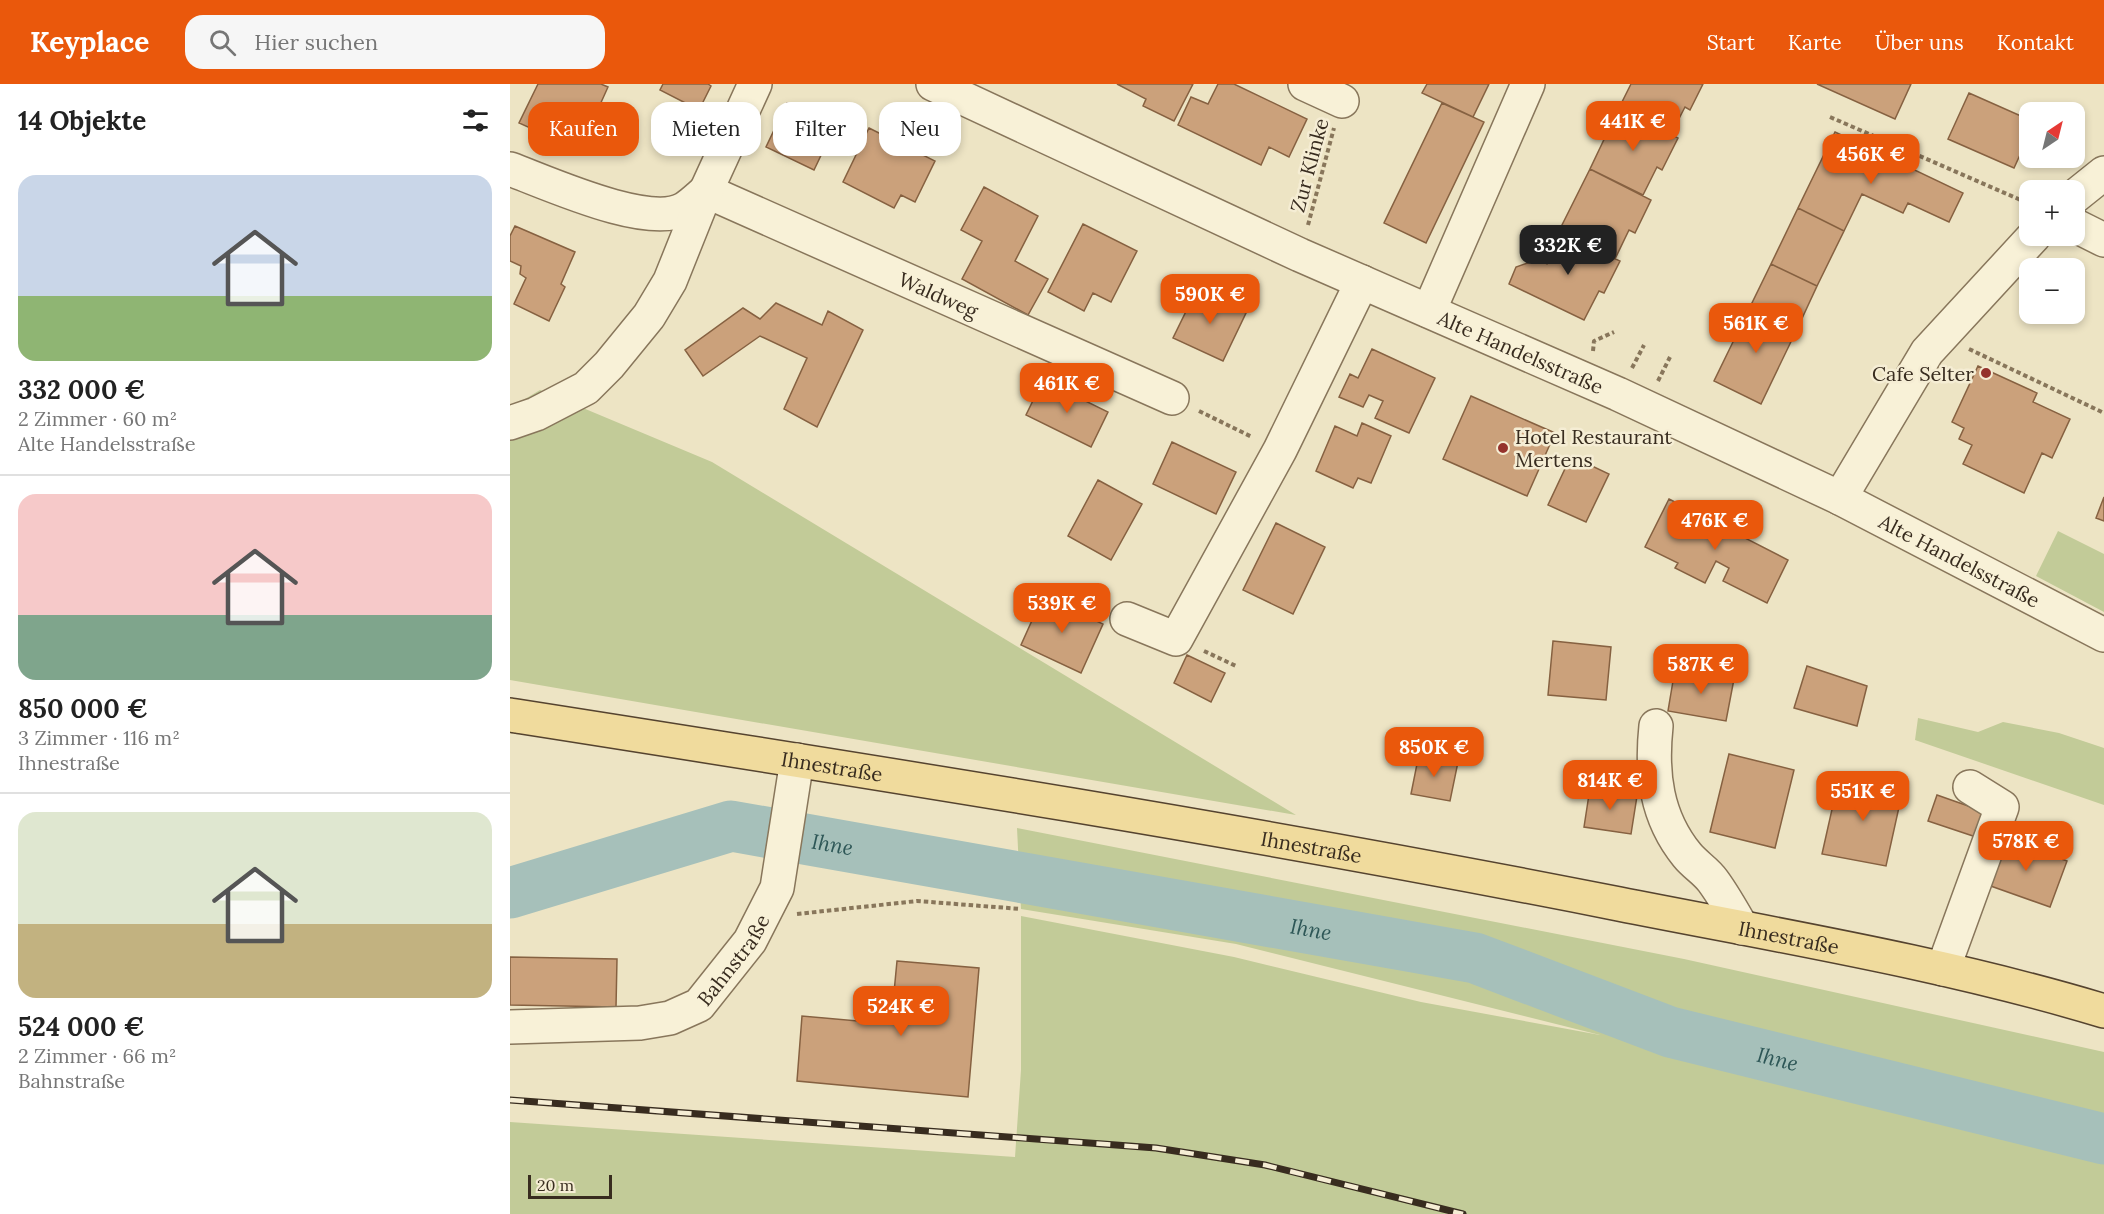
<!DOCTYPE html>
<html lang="de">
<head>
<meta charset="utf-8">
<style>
  :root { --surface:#fff; --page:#f6f6f6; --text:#222; --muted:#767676; --line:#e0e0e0; --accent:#ea580c }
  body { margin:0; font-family:Lora,serif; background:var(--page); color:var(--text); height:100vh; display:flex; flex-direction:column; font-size:22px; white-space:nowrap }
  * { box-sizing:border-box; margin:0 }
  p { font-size:20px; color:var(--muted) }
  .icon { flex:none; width:33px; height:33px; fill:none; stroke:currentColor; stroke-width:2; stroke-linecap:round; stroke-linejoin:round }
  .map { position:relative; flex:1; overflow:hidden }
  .side { display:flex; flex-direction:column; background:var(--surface); width:510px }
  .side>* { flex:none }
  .top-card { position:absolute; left:18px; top:18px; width:570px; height:54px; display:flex; gap:12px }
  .needle { width:39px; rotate:35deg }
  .fabs { position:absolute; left:1509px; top:18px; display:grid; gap:12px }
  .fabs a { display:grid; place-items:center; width:66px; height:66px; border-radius:12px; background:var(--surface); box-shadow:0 3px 9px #0003; font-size:30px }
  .scale { position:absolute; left:18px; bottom:15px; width:84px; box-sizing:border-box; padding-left:6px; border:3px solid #382c1f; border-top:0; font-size:16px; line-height:21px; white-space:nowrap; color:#382c1f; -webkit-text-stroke:4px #f5edd4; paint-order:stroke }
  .price { position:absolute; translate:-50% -51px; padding:0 14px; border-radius:12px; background:var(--accent); color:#fff; font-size:20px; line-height:39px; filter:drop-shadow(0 2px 3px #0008) }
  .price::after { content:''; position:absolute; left:50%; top:36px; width:18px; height:14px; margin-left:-9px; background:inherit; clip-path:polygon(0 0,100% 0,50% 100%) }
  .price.selected { background:#222; color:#fff }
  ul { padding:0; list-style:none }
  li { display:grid; align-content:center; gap:12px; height:318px; padding:0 18px }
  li+li { border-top:2px solid var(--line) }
  li span { display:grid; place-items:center; height:186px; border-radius:18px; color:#555 }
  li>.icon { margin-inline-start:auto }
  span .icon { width:108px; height:108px; fill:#fffc; stroke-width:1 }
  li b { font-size:26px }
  h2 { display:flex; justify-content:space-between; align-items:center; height:72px; padding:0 18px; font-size:26px }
  .tag { padding:0 21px; border-radius:18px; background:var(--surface); box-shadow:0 3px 9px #0003; font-size:21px; line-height:54px }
  .tag.selected { background:var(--accent); color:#fff }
  header { display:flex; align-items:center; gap:36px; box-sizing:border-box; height:84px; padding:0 30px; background:var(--accent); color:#fff }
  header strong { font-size:28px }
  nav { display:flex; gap:33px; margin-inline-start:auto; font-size:21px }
  .search { width:420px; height:54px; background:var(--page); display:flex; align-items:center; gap:15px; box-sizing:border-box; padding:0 21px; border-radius:18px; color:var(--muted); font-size:22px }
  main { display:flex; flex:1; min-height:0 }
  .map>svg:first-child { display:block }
  .green { fill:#c2cb98 }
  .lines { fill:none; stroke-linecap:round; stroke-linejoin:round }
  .river { stroke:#a6c0ba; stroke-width:51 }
  .building { fill:#cba17b; stroke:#866141; stroke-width:1.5 }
  .minor-casing { stroke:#88765b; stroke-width:36 }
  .major-casing { stroke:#55432f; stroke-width:36 }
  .path { stroke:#88765b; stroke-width:4; stroke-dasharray:4.5 3; stroke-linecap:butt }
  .minor { stroke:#f8f1d7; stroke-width:33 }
  .major { stroke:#f0db9d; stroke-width:33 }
  .rail-casing { stroke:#382c1f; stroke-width:7 }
  .rail { stroke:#f5edd4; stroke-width:4.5; stroke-dasharray:14; stroke-linecap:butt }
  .poi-dot { fill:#95322c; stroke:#f5edd4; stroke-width:2 }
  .labels { text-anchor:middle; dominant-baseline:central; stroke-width:5; stroke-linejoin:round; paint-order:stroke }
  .street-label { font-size:20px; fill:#382c1f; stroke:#f5edd4 }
  .poi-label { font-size:20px; fill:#382c1f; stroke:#f5edd4; text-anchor:end }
  .water-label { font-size:21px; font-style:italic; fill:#2e5757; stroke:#f5edd4 }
</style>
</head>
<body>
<header>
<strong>Keyplace</strong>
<div class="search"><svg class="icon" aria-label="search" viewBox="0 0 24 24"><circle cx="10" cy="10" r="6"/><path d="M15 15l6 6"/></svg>Hier suchen</div>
<nav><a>Start</a><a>Karte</a><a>Über uns</a><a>Kontakt</a></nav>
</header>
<main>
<section class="side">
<h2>14 Objekte<svg class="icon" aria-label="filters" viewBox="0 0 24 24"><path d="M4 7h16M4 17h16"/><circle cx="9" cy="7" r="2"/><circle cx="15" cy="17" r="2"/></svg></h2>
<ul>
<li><span style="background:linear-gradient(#c9d6e8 65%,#8fb573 0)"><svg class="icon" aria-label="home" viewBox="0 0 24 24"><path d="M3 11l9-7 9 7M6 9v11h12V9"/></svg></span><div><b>332 000 €</b><p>2 Zimmer · 60 m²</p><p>Alte Handelsstraße</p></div></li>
<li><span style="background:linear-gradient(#f6c9c9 65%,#7fa58c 0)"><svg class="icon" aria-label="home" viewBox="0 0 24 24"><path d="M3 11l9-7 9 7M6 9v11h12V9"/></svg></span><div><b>850 000 €</b><p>3 Zimmer · 116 m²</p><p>Ihnestraße</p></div></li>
<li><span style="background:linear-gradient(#dfe7d0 60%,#c2b280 0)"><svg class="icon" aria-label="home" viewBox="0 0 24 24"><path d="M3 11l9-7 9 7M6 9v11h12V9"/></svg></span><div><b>524 000 €</b><p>2 Zimmer · 66 m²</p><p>Bahnstraße</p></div></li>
</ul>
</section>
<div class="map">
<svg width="1594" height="1130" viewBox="0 0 1594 1130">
  <rect width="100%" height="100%" fill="#ede4c4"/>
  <path class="green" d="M30 306 202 378 786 731 0 596V324Z
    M1548 447 1594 470V528L1526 492Z
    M1408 634 1468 648 1493 638 1549 649 1594 664V721L1405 656Z
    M507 744 1174 875 1594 968V1130H0V1038L505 1073 511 986V832L724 873 911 918 1090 951 726 860 511 825Z"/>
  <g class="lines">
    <path class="river" id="s1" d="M0 809 221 742 965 874 1160 948 1594 1055"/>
  </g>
  <path class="building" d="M28 0H91L98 3 84 34 75 30 60 62 9 39Z
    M153 0H198L201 2 189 26 150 6Z
    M607 0H683L664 37 633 22 636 15Z
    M708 0H724L797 35 779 73 759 63 751 81 668 41 681 13 698 20Z
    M917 0H979L963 33 912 9Z
    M1121 0H1193L1180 26 1175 23 1161 50 1109 24Z
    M1307 0H1401L1385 35Z
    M1459 9 1520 36V49L1504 84 1438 55Z
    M277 19 325 42 304 86 256 63Z
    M932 19 974 38 916 159 874 139Z
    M1109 24 1168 54 1152 86 1147 83 1133 111 1080 85Z
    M359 44 425 77 405 118 391 111 384 124 333 98Z
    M1325 48 1453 109 1439 138 1398 119 1393 129 1352 110 1334 147 1288 124Z
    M1080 85 1141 116 1125 149 1119 146 1105 175 1049 147Z
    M474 103 528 132 505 177 538 195 518 231 452 195 472 157 451 146Z
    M1288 124 1334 147 1307 202 1261 180Z
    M573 140 627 167 601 218 583 209 574 227 538 208Z
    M5 142 65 168 51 200 55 203 39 237 4 220 16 194 10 190 11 182 0 177V152Z
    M1052 149 1110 177 1094 209 1089 207 1074 236 999 200 1006 183 1029 175 1037 180Z
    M1261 180 1307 202 1288 243 1241 221Z
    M687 205 736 229 713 277 663 254Z
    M266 219 312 241 318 227 353 246 307 343 274 325 297 274 250 252 193 292 175 266 233 224 250 235Z
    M1241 221 1288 243 1251 320 1204 297Z
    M862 265 925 294 899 349 865 334 873 317 859 311 853 323 829 313 840 290 848 294Z
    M1468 282 1527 309 1523 318 1560 335 1542 374 1532 369 1514 409 1453 380 1462 361 1449 355 1454 344 1442 338Z
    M533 296 598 328 581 363 516 331Z
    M961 312 1045 349 1017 412 933 375Z
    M852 339 881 352 861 399 848 394 843 404 806 387 825 342 847 352Z
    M662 358 726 388 706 430 643 400Z
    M1061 372 1099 390 1076 438 1038 421Z
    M588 396 632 420 601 476 558 452Z
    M1594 413V437L1586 434Z
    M1159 415 1278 476 1257 519 1213 497 1219 484 1206 477 1195 499 1165 484 1168 479 1135 463Z
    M766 439 815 463 783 530 733 506Z
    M533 512 593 540 571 589 511 561Z
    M1043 557 1101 563 1096 616 1038 611Z
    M677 571 715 589 701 618 664 599Z
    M1297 582 1357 602 1347 642 1284 624Z
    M1165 585 1224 595 1216 637 1158 627Z
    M909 670 948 678 940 717 901 710Z
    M1219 670 1284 686 1265 764 1200 748Z
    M1329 694 1393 705 1376 782 1312 770Z
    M1080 704 1127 712 1121 750 1074 743Z
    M1427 711 1481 730 1472 755 1418 737Z
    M1492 753 1557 777 1540 823 1475 800Z
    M0 873 107 875 106 923 0 921Z
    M387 877 469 884 458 1013 287 997 292 932 381 940Z"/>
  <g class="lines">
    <defs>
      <g id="minor">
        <path id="s2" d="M423 0 790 171 1108 310 1330 414 1594 551"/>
        <path d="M795 0 832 17"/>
        <path id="s3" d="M0 85C38 99 138 145 174 125 182 120 189 113 196 107L662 314"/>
        <path d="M1564 113 1594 89"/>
        <path d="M1564 141 1594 156"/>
        <path d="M919 227 1018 0"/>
        <path d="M0 339 26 330 76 304 99 281 139 232 160 197 196 107 245 0"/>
        <path d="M1330 414 1417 268 1524 152"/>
        <path d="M617 535 666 555 770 366 852 198"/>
        <path d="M1146 642C1141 689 1146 733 1177 771 1185 781 1196 787 1203 797 1214 812 1223 828 1232 844"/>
        <path d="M1433 885 1492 723 1460 703"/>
        <path id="s4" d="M0 943 130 939 160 934 189 921 240 857 267 804 287 676"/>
      </g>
      <g id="major">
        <path id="s5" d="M0 631C370 689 741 747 1109 820 1271 852 1435 879 1594 927"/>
      </g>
    </defs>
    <use href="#minor" class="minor-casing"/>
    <use href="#major" class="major-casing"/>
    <path class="path" d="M1320 33 1520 120
      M798 141 824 44
      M1459 265 1594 329
      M1083 267 1084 257 1104 248
      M1122 284 1134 261
      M1148 297 1160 273
      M689 327 742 353
      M694 567 726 582
      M287 830 407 817 511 825"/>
    <use href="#minor" class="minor"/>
    <use href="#major" class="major"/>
    <defs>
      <path id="rail" d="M0 1016 646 1064 755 1081 953 1130"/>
    </defs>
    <use href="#rail" class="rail-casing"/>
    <use href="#rail" class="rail"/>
  </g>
  <g class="poi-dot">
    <circle cx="1476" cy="289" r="6"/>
    <circle cx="993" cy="364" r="6"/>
  </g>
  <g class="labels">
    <g class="street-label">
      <text transform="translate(799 81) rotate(-75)">Zur Klinke</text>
      <text stroke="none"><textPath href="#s3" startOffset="465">Waldweg</textPath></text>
      <text stroke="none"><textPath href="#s2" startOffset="646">Alte Handelsstraße</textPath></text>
      <text stroke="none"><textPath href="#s2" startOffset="1132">Alte Handelsstraße</textPath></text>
      <text stroke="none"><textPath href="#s5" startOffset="326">Ihnestraße</textPath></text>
      <text stroke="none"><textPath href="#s5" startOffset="812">Ihnestraße</textPath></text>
      <text stroke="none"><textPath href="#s5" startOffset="1298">Ihnestraße</textPath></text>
      <text stroke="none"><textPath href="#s4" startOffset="249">Bahnstraße</textPath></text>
    </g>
    <g class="poi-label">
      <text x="1464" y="289">Cafe Selter</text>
      <text x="1005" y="352" text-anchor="start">Hotel Restaurant<tspan x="1005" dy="23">Mertens</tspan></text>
    </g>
    <g class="water-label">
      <text stroke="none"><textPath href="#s1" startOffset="334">Ihne</textPath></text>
      <text stroke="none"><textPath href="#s1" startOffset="820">Ihne</textPath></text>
      <text stroke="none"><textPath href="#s1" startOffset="1306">Ihne</textPath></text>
    </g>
  </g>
</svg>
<div class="fabs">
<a><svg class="needle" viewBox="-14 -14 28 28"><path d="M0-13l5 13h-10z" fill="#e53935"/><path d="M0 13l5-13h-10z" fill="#767676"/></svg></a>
<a>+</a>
<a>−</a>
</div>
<div class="scale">20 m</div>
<b class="price" style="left:1123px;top:68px">441K €</b>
<b class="price" style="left:1361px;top:101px">456K €</b>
<b class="price selected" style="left:1058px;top:192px">332K €</b>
<b class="price" style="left:700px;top:241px">590K €</b>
<b class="price" style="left:1246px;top:270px">561K €</b>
<b class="price" style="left:557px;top:330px">461K €</b>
<b class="price" style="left:1205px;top:467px">476K €</b>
<b class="price" style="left:552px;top:550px">539K €</b>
<b class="price" style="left:1191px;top:611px">587K €</b>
<b class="price" style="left:924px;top:694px">850K €</b>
<b class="price" style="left:1100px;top:727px">814K €</b>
<b class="price" style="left:1353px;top:738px">551K €</b>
<b class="price" style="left:1516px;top:788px">578K €</b>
<b class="price" style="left:391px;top:953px">524K €</b>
<div class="top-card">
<a class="tag selected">Kaufen</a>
<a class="tag">Mieten</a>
<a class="tag">Filter</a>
<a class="tag">Neu</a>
</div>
</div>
</main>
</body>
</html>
